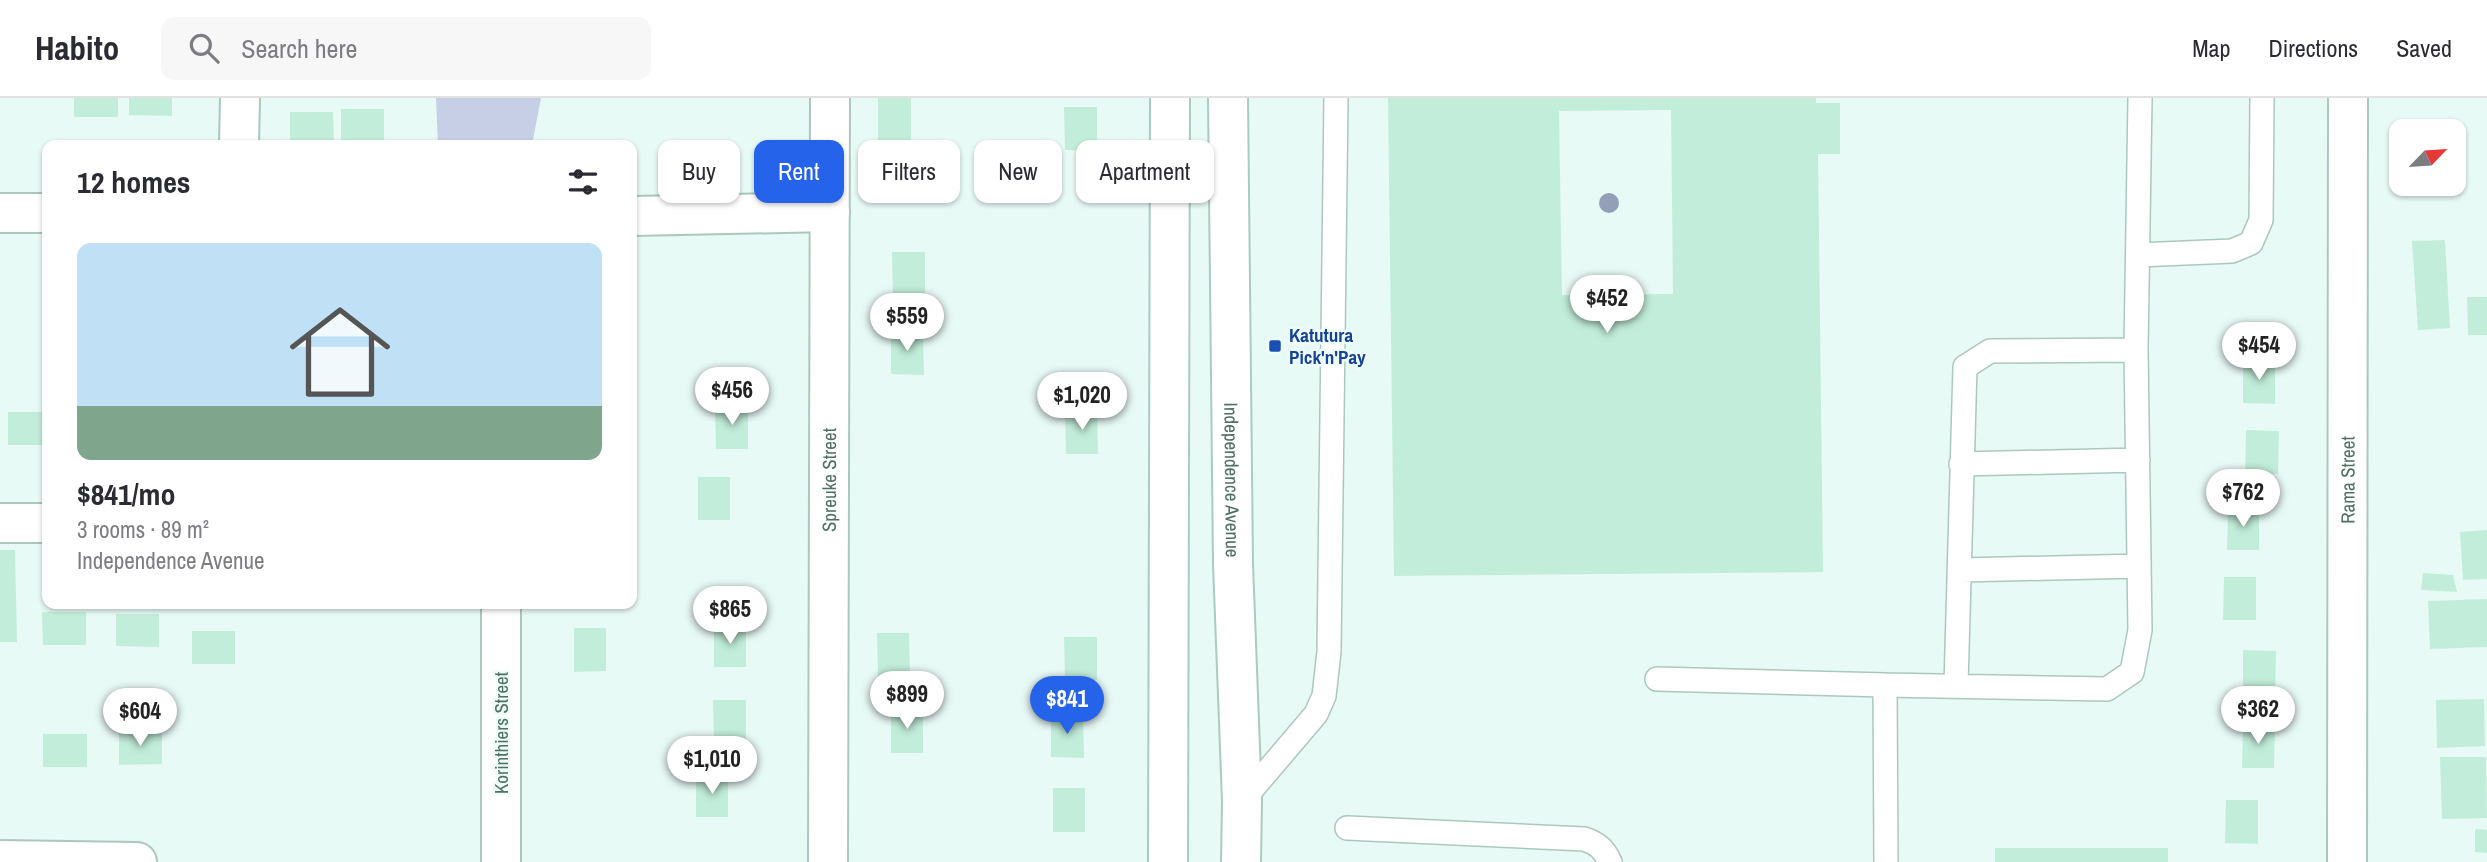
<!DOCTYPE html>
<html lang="en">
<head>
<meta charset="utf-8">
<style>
  :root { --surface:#fff; --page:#f7f7f7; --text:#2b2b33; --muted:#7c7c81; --line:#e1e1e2; --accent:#2563eb }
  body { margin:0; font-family:"Archivo Narrow",sans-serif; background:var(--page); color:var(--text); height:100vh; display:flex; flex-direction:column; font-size:26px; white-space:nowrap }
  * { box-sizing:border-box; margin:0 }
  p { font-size:23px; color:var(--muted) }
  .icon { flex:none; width:38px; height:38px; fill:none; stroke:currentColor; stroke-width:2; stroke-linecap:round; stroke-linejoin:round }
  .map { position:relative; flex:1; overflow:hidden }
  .drawer { position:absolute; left:42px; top:42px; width:595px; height:469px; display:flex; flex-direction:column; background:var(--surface); border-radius:14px; box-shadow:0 2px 5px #0004 }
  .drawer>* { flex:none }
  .banner { position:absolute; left:658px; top:42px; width:665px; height:63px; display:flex; gap:14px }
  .needle { width:46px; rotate:65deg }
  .controls { position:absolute; left:2389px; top:21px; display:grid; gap:14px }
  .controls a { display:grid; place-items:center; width:77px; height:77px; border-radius:14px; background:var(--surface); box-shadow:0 2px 5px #0004; font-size:35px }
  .price { position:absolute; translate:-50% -60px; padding:0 16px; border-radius:24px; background:#fff; color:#222; font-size:23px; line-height:46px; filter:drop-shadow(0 2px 4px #0008) }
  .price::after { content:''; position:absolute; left:50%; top:42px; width:21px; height:16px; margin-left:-10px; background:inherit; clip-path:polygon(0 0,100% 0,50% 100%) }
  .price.on { background:var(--accent); color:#fff }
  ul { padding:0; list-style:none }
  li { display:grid; align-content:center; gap:14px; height:371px; padding:0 35px }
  li span { display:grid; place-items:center; height:217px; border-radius:14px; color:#555 }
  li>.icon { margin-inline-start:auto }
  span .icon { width:126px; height:126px; fill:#fffc; stroke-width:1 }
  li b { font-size:30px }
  h2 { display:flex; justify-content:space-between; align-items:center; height:84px; padding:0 35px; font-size:30px }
  .tag { padding:0 24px; border-radius:14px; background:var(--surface); box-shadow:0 2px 5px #0004; font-size:24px; line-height:63px }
  .tag.on { background:var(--accent); color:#fff }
  header { display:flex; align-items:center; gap:42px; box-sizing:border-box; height:98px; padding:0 35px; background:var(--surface); border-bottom:2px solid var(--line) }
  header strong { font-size:33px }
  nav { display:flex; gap:38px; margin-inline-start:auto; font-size:24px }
  .search { width:490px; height:63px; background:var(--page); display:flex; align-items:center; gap:18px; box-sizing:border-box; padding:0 24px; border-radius:14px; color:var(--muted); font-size:26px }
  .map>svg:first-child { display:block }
  .green { fill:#c7cfe6 }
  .building { fill:#c2edda; fill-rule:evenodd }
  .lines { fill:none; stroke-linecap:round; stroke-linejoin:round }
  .service-casing { stroke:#acc8bd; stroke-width:26 }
  .minor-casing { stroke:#acc8bd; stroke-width:42 }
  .secondary-casing { stroke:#aacbbf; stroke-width:42 }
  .service { stroke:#fff; stroke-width:23 }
  .minor { stroke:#fff; stroke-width:38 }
  .secondary { stroke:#fff; stroke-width:38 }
  .tree { fill:#939fb6 }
  .transit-dot { fill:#1a4fb4; stroke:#eefdfa; stroke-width:2.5 }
  .labels { text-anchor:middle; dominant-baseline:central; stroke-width:5; stroke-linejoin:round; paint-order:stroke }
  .transit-label { font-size:19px; font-weight:bold; fill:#164399; stroke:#eefdfa; text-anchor:start }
  .street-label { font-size:19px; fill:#4e7161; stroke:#eefdfa }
</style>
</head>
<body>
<header>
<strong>Habito</strong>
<div class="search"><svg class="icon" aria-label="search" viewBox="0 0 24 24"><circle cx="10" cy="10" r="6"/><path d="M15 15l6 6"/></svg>Search here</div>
<nav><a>Map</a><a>Directions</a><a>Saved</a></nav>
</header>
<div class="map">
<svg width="2487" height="764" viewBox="0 0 2487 764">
  <rect width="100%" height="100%" fill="#e8faf6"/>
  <path class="green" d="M436 0H541L532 47H438Z"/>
  <path class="building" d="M74 0H118V19H74Z
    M129 0H172V18L129 17Z
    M878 0H911V43H878Z
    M1388 0H1816V5H1840V56H1818L1823 474 1394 478ZM1671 12 1673 196 1562 197 1559 13Z
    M1064 9H1097V53L1065 52Z
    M341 11H384V43L341 44Z
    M290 14H333L334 46H290Z
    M172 43V47H129V44Z
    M2445 142 2450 230 2418 232 2412 143Z
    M892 154H925V197H893Z
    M2467 199H2487V237H2468Z
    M891 233 923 234 924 277 891 276Z
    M2243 262 2275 263V306L2243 305Z
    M748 307V351H716L715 308Z
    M1065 313H1097L1098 356H1066Z
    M8 314H47V347H8Z
    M2246 332 2279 333 2278 376H2245Z
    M698 379H730V422H698Z
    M2228 409H2259V452H2227Z
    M2487 432V481L2463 482 2460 434Z
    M0 452H15L17 544H0Z
    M2423 475 2453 477 2457 494 2421 492Z
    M2224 479H2256V522H2223Z
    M2487 501V549L2430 551 2428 503Z
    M42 514H86V547H43Z
    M116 516H159V549L116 548Z
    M714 526H746V569H714Z
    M574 530H606V573L574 574Z
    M192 533H235V566H192Z
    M877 535H909L910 578H878Z
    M1064 539H1097V582H1065Z
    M2243 552 2276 553 2275 596 2243 595Z
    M2484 601 2485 648 2437 650 2436 602Z
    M713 602H746V645H714Z
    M923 611V655H891V612Z
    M1051 616 1083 617 1084 660 1051 659Z
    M2243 627H2275L2274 670H2242Z
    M119 634H162V666L119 667Z
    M43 636H87V669H43Z
    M2440 659H2486L2487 720 2442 721Z
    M696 676H728V719H696Z
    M1053 690H1085V734H1053Z
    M2226 702H2258V746L2225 745Z
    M2475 731 2487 732V755L2475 754Z
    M1995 750H2168V764H1995Z"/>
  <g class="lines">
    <defs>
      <path id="service" d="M2138 157 2232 153 2251 145 2261 122 2262 0
        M1961 366 2138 362
        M1961 472 2139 468
        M1657 581 1885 587
        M1956 587 1965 269 1990 253 2136 252
        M1242 703 1316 616 1324 598 1329 554 1336 0
        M1347 730 1584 741C1597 745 1604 751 1610 764
        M1886 764 1885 587 2107 591 2132 574 2140 532 2136 252 2140 0"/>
      <g id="minor">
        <path d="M239 47 240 0"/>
        <path d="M0 115H47"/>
        <path d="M632 118 830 114"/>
        <path d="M0 425H47"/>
        <path d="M501 506V764"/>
        <path d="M0 762 137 764"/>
        <path id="s1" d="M828 764 830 0"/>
        <path id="s2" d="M2347 764 2348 0"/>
      </g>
      <g id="secondary">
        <path id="s3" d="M1228 0 1233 466 1242 703 1241 764"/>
        <path d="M1168 764 1170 0"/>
      </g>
    </defs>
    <use href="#service" class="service-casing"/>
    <use href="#minor" class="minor-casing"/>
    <use href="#secondary" class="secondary-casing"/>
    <use href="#service" class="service"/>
    <use href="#minor" class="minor"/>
    <use href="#secondary" class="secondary"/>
  </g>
  <circle class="tree" cx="1609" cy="105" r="10"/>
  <rect class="transit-dot" x="1268" y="241" width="14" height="14" rx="3.5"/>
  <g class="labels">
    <g class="transit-label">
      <text x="1289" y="237">Katutura<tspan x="1289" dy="22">Pick'n'Pay</tspan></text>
    </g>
    <g class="street-label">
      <text stroke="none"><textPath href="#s1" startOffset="382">Spreuke Street</textPath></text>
      <text stroke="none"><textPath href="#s3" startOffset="382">Independence Avenue</textPath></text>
      <text stroke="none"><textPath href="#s2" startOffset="382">Rama Street</textPath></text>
      <text transform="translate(501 635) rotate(-90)">Korinthiers Street</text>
    </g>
  </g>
</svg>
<div class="controls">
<a><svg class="needle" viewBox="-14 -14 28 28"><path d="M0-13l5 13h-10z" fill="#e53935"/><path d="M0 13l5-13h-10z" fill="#7c7c81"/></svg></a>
</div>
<b class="price" style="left:1607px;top:237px">$452</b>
<b class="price" style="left:907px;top:255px">$559</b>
<b class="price" style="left:2259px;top:284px">$454</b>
<b class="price" style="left:732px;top:329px">$456</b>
<b class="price" style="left:1082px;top:334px">$1,020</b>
<b class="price" style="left:2243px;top:431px">$762</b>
<b class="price" style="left:730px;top:548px">$865</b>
<b class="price" style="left:907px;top:633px">$899</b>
<b class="price on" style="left:1067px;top:638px">$841</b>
<b class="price" style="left:2258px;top:648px">$362</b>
<b class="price" style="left:140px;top:650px">$604</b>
<b class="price" style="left:712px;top:698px">$1,010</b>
<div class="banner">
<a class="tag">Buy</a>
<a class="tag on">Rent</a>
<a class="tag">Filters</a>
<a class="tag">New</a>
<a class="tag">Apartment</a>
</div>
<section class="drawer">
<h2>12 homes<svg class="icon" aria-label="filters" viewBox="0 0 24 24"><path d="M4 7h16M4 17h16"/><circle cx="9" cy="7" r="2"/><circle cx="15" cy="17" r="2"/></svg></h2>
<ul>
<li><span style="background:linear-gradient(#bfe0f5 75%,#7fa58c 0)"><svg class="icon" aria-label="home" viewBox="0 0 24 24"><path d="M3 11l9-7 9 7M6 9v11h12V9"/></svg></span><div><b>$841/mo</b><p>3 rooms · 89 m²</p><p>Independence Avenue</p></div></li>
</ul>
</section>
</div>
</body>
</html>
